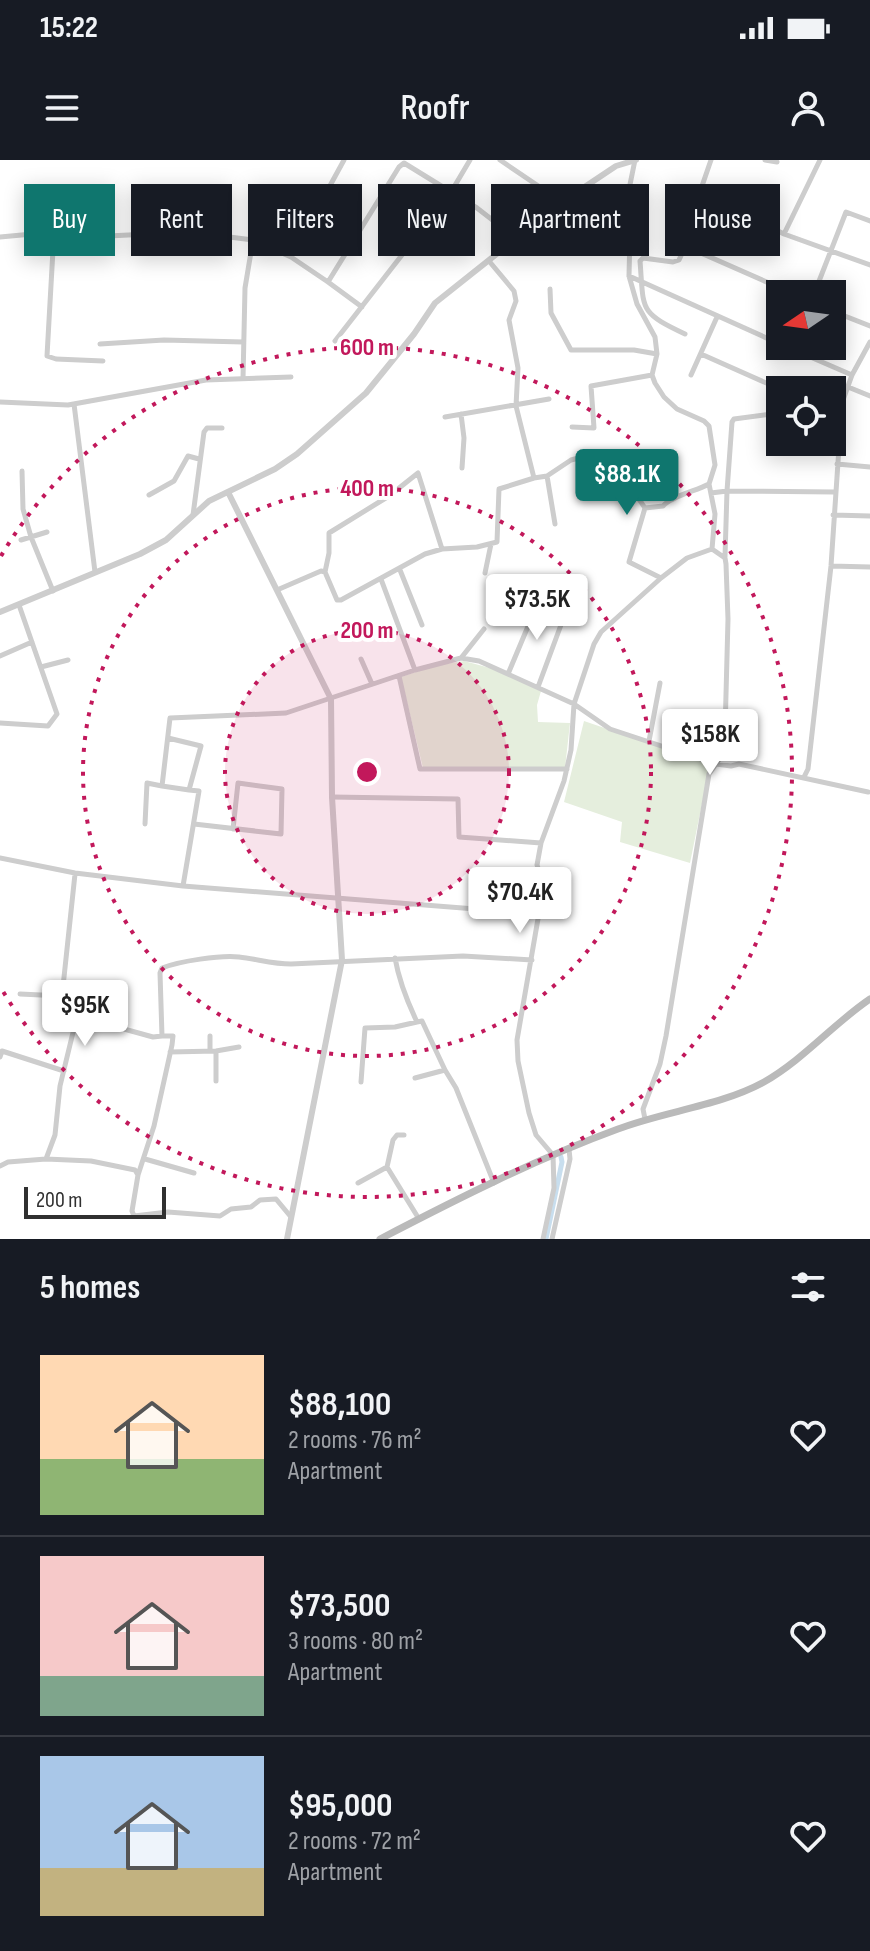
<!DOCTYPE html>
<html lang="en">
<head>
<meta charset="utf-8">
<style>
  :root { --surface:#171b24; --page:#242831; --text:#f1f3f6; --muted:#9ea1a6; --line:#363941; --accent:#0f766e }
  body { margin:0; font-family:"Sofia Sans Condensed",sans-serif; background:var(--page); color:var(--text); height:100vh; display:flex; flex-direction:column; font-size:30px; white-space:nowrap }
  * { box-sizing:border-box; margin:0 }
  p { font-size:26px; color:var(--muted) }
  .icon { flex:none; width:44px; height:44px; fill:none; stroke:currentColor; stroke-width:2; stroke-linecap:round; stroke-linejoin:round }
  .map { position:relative; height:1079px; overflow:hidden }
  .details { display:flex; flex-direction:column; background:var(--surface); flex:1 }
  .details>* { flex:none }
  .hud { position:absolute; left:24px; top:24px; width:822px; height:72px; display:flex; gap:16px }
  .needle { width:52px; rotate:257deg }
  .controls { position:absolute; left:766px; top:120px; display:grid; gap:16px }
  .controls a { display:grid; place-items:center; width:80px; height:80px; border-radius:0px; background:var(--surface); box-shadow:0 4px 20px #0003; font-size:40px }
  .scale { position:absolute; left:24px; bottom:20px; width:142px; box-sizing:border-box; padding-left:8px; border:4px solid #303030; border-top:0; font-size:22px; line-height:28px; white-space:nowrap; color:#303030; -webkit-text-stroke:6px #fff; paint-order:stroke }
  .price { position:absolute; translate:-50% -68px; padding:0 18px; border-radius:8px; background:#fff; color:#222; font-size:26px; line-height:52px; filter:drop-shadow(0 2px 4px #0008) }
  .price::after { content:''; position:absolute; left:50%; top:48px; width:24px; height:18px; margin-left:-12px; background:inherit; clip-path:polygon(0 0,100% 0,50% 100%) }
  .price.active { background:var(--accent); color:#fff }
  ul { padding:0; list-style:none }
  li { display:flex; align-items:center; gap:24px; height:200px; padding:0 40px }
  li+li { border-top:2px solid var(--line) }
  li span { display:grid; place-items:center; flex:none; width:224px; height:160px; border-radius:0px; color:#555 }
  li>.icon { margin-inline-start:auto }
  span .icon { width:96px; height:96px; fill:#fffc; stroke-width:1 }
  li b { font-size:34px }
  h2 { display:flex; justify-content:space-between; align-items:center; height:96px; padding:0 40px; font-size:34px }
  .pill { padding:0 28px; border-radius:0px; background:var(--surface); box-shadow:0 4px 20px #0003; font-size:28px; line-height:72px }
  .pill.active { background:var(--accent); color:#fff }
  .status { display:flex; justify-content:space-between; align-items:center; height:56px; padding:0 40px; background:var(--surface); direction:ltr }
  .status svg { height:22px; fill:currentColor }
  header { display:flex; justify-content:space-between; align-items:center; height:104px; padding:0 40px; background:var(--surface); font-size:36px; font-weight:600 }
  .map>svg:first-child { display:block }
  .green { fill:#e5eedd }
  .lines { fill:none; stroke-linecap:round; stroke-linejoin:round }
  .canal { stroke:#c8deee; stroke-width:5 }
  .minor { stroke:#cdcdcd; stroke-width:5 }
  .tertiary { stroke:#cdcdcd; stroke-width:6 }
  .secondary { stroke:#bababa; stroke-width:7 }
  .ring { fill:none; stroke:#c2185b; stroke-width:4; stroke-dasharray:4 8 }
  .centre { fill:#c2185b; stroke:#fff; stroke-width:4 }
  .ring-label { font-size:24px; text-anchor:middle; font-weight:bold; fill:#c2185b; stroke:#fff; stroke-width:8; stroke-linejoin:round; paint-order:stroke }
</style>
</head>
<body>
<div class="status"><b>15:22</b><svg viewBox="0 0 49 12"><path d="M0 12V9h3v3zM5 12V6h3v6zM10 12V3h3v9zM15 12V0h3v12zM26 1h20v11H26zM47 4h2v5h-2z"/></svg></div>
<header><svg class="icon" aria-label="menu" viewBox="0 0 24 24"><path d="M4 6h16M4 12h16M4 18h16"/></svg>Roofr<svg class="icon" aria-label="person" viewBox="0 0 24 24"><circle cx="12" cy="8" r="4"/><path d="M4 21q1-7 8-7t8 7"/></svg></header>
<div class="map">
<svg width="870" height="1079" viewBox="0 0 870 1079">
  <rect width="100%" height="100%" fill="#fff"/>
  <path class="green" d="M464 501 490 508 541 531 537 545 538 562 570 563 565 608H423L401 517 434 506Z
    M584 561 710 604 690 703 620 682 622 662 564 642Z"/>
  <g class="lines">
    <path class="canal" d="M546 1079 562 1002 561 997"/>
    <path class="minor" d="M500 0 562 42
      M711 0 702 26 708 36 784 74 870 105
      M765 0 777 2
      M54 72 47 196 56 199 103 201
      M784 74 820 0
      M0 77 54 72 108 76 190 72 253 80 245 128 243 219
      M253 80 291 97 328 122
      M685 86 794 134
      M291 97 344 0
      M629 116 780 184
      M550 129 551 153 571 190H634L657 194
      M814 134 846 52 870 61
      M362 147 328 122 399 7 404 3 477 48 517 79
      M832 151 870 166
      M685 174C638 152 644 150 640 101L643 98 673 102 679 100 708 36
      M335 181 451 32 470 0
      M100 184 164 180 243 182
      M785 186 852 215
      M701 194 782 230
      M691 215 717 157
      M848 227 870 236
      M0 242 68 245 206 220 291 217
      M74 244 95 412
      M780 253 734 259 732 262 727 331 834 332
      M461 254 464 278 462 308
      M445 257 549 239
      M572 267 594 268 591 226 652 215
      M837 304 870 307
      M22 311 23 349 31 377 53 431
      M547 316 571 300 586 296C610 311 630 324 645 348L629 402 661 418
      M534 318 547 316 555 364
      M711 333 727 331 725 397
      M149 335 174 321 188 296 199 299
      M645 348 663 346C672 336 696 331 709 324
      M193 355 204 272 207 268H222
      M833 355 870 356
      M21 380 47 372
      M831 406 870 407
      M400 410 422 465
      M325 412 329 393V373L389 336 418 313 442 389
      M485 413 491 384
      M381 419 415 510
      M277 430 321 411 325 412 337 440H341L425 394 442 389 477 387 497 382 499 329 534 318 516 246 518 208 509 160 516 141 514 131 489 101
      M0 496 32 482
      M461 498 484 469
      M361 499 372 524
      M41 507 68 500
      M508 514 542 433 564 439 568 446 538 527
      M399 516 420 609H567
      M0 563 48 566 57 554 19 445
      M168 578 201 586 189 630 199 631 183 726
      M649 581 660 523
      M804 617 808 609 831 406 842 243 852 215 870 182
      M189 630 162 626 170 558 286 553 415 510 461 498 479 501 574 544 610 569 716 604 731 606 739 604 868 632
      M332 637 458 639 459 677 541 683
      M145 664 147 623 162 626
      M194 664 281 674 282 629 238 623 233 669
      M0 698 75 713 183 726 538 754
      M395 798C399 821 407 841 417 862L422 861 445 910 415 918
      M20 834 62 836
      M77 856 153 877 162 876 160 813 162 808C180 801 220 795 239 797 257 799 273 804 291 804L463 796 532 800
      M210 876V891
      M216 891V921
      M170 892 216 891 239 887
      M0 897 2 891 64 911
      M445 910 456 928 494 1023
      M361 922 365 868 395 867 417 862
      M645 959 643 949 660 904 666 876 709 614 722 595 725 572 728 459 726 404 725 398 712 389
      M46 999 91 1001 135 1010 138 1015 132 1051 134 1056 168 1052 220 1056 231 1049 251 1047 260 1040 276 1039 291 1057
      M145 999 194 1013
      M0 1006 8 1002 46 999 55 975 60 926 77 856 71 844 62 836 75 714
      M387 1007 393 980 397 975H404
      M138 1015 154 966 172 885 173 876H162
      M358 1023 387 1007 419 1059
      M543 1079 554 1028 553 995 536 975 529 953 518 901 517 880 539 753 542 719 537 705 541 683 564 621 571 590 574 544 594 484 601 472 661 418 687 398 712 389 715 354 709 324 715 305 709 266 704 261 677 249 664 237 655 223 652 215 657 194 655 177 637 144 629 116 630 74 625 49 635 0
      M552 1079 570 999 569 989"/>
    <path class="tertiary" d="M228 332 331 539 332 637 342 800 287 1079
      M0 452 140 394 166 380 209 341 275 309 297 294 366 233 414 174 435 143 562 42 616 6 636 0"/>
    <path class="secondary" d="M380 1079C457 1039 536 999 618 969 665 951 720 946 764 922 803 900 833 864 870 839"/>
  </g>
  <circle cx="367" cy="612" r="142" fill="#c2185b" fill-opacity=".12"/>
  <g class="ring">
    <circle cx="367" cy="612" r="142"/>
    <circle cx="367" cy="612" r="284"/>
    <path d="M1 396A425 425 0 1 1 1 828"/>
  </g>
  <circle cx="367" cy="612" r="12" class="centre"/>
  <g class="ring-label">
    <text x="367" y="195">600 m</text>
    <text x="367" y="336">400 m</text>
    <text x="367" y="478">200 m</text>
  </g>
</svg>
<div class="controls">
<a><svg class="needle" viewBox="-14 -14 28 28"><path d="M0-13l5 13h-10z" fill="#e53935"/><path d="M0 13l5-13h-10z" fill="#9ea1a6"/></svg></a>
<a><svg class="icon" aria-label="locate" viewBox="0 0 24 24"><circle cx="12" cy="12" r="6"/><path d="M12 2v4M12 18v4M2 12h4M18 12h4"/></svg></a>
</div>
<div class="scale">200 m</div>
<b class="price active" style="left:627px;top:357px">$88.1K</b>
<b class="price" style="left:537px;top:482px">$73.5K</b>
<b class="price" style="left:710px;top:617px">$158K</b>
<b class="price" style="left:520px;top:775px">$70.4K</b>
<b class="price" style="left:85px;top:888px">$95K</b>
<div class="hud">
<a class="pill active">Buy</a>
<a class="pill">Rent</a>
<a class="pill">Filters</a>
<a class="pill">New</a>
<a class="pill">Apartment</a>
<a class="pill">House</a>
</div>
</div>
<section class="details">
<h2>5 homes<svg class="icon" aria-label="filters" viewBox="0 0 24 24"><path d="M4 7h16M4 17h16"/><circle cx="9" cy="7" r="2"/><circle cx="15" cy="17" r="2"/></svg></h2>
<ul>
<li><span style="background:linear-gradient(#ffd9b3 65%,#8fb573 0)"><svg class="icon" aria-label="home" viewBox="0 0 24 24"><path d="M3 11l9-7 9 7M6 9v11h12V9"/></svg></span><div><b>$88,100</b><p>2 rooms · 76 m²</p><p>Apartment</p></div><svg class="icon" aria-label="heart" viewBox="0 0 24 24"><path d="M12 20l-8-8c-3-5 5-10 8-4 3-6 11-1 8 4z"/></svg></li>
<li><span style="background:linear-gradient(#f6c9c9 75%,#7fa58c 0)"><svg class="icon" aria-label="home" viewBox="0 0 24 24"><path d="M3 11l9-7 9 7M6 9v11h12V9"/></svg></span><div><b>$73,500</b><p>3 rooms · 80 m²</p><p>Apartment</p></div><svg class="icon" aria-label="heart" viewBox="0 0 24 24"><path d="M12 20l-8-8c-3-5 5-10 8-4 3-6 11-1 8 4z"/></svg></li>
<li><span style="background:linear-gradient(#a9c7e8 70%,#c2b280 0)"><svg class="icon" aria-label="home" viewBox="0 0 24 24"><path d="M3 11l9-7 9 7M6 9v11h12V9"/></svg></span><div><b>$95,000</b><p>2 rooms · 72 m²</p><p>Apartment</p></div><svg class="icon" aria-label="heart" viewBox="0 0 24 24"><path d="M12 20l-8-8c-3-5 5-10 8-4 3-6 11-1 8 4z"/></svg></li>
</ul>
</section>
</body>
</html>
